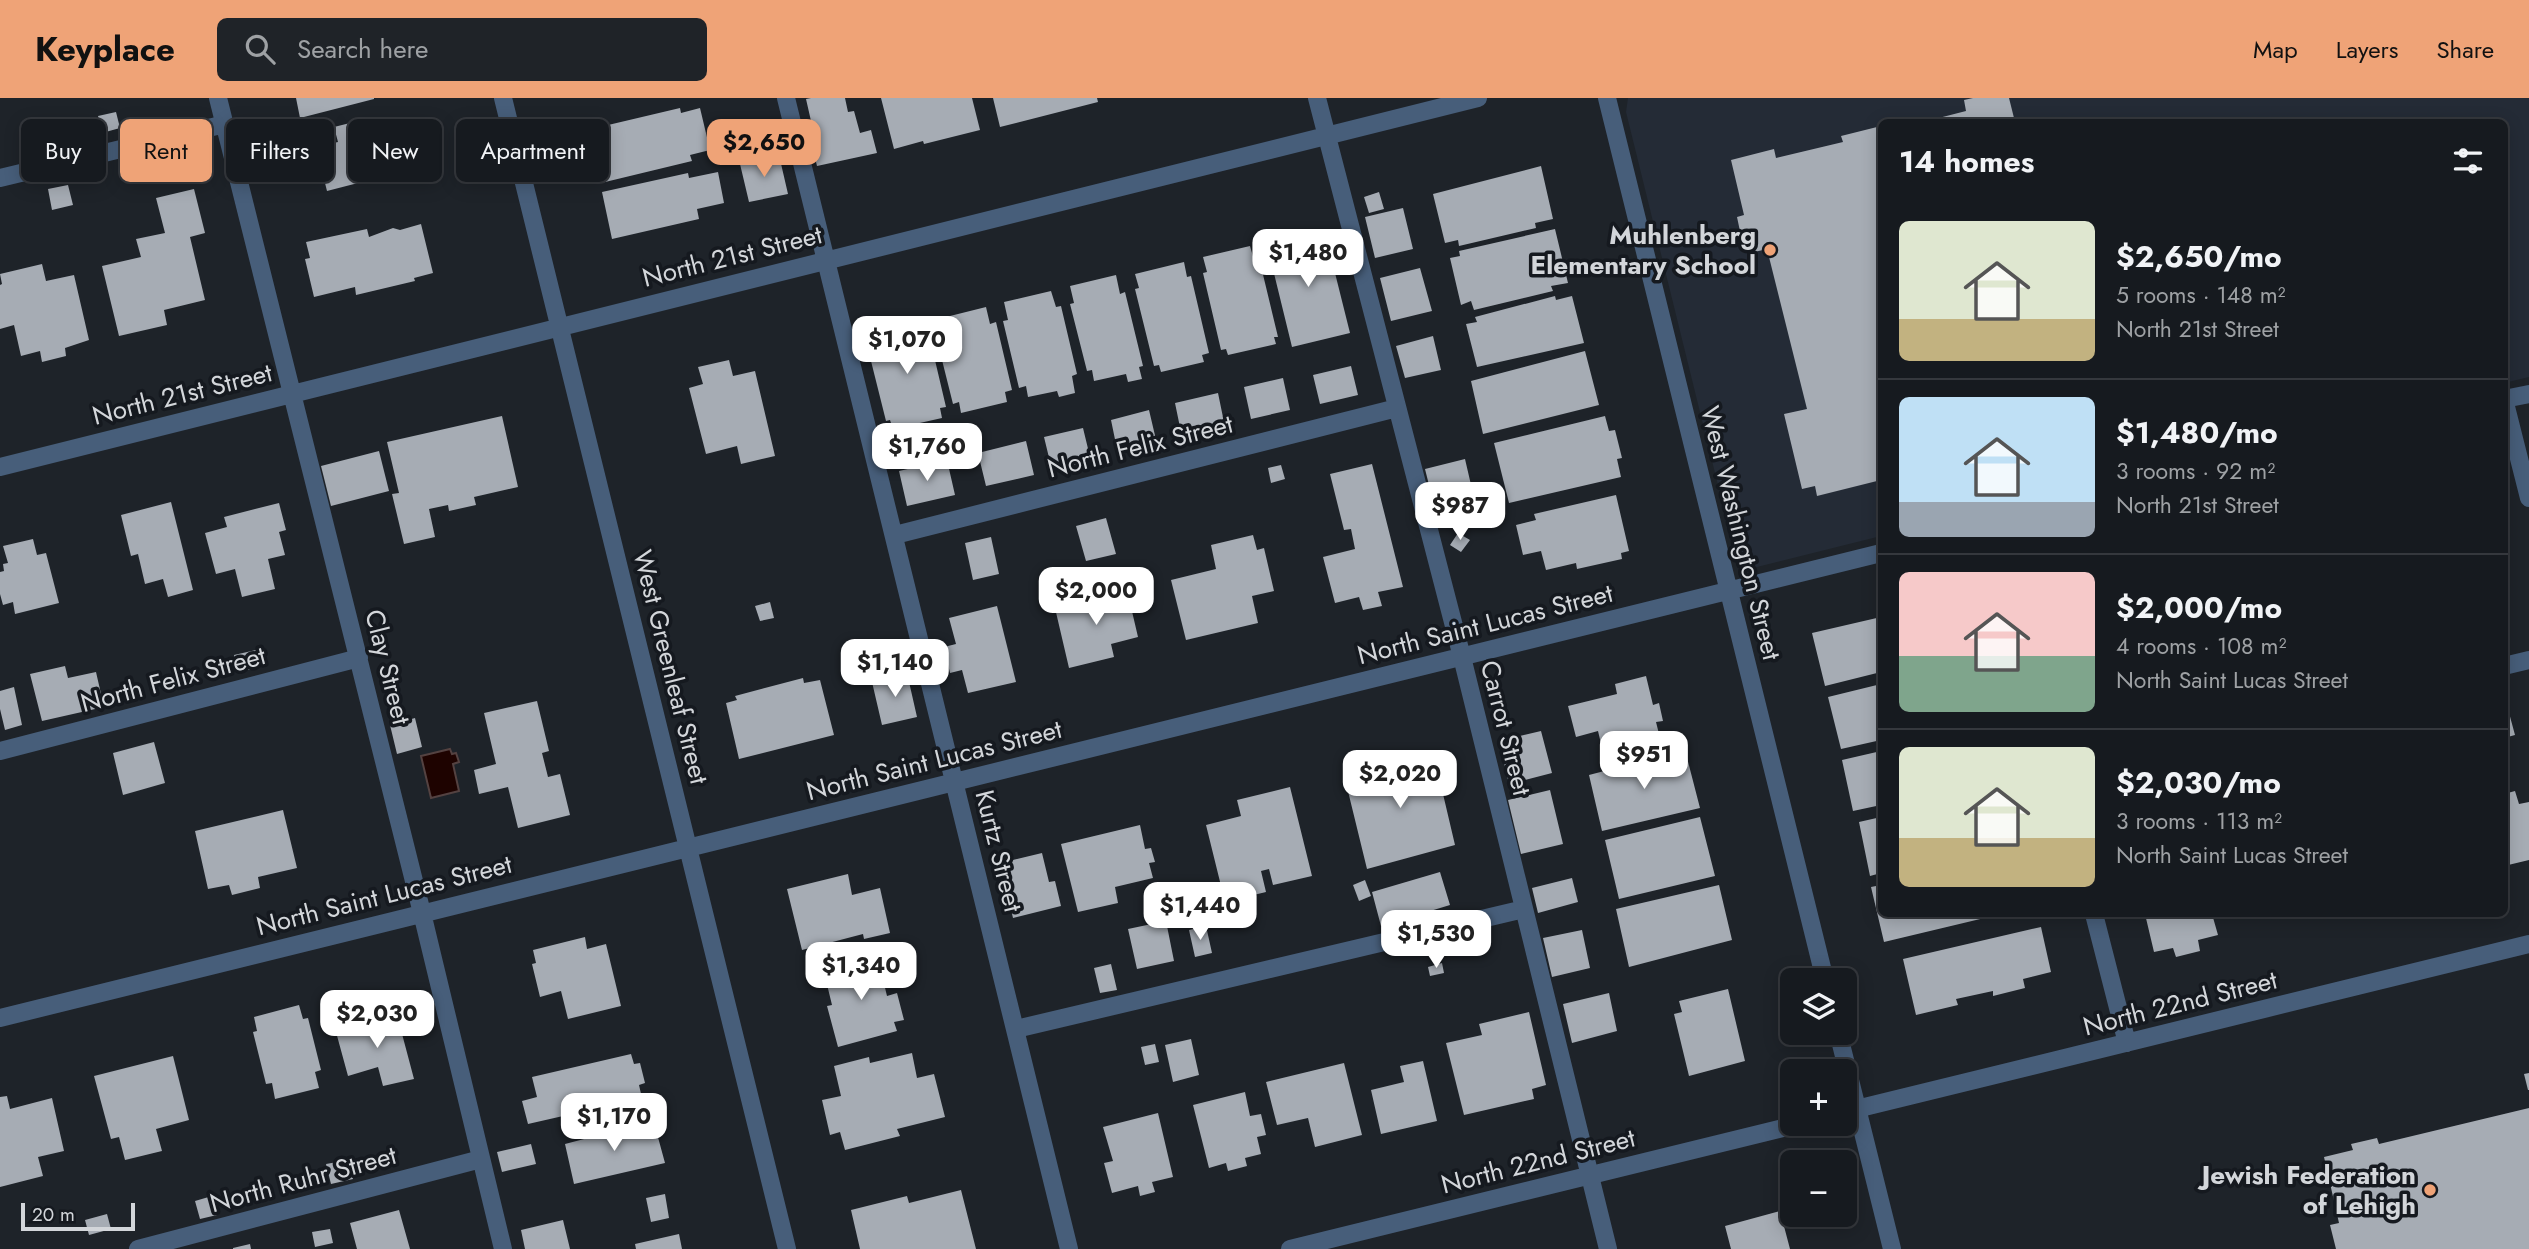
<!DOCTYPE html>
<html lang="en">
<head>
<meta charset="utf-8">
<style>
  :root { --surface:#161a1f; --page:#1f2328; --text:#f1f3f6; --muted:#9ea1a4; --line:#35383d; --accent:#efa377 }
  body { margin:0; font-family:Jost,sans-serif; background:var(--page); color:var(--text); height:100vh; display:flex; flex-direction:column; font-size:26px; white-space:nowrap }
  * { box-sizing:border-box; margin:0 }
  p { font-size:23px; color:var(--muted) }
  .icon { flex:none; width:38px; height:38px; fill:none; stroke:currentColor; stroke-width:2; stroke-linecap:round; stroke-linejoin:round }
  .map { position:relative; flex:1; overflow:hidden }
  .panel { position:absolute; left:1878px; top:21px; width:630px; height:798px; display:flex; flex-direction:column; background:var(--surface); border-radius:10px; box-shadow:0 4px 18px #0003,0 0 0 2px var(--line) }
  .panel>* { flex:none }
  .guide { position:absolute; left:21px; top:21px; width:665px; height:63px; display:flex; gap:14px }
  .buttons { position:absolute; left:1780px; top:870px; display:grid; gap:14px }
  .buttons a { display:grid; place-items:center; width:77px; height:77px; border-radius:10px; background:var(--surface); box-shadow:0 4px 18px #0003,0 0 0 2px var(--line); font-size:35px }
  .scale { position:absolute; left:21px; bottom:18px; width:114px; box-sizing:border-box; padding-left:7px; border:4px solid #d3d6da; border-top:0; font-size:19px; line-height:24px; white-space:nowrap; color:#d3d6da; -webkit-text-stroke:5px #15191f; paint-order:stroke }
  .price { position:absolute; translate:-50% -60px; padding:0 16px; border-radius:14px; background:#fff; color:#222; font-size:23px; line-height:46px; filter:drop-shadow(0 2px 4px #0008) }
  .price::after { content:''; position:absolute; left:50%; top:42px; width:21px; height:16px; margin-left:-10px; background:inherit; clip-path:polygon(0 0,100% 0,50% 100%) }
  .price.current { background:var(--accent); color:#111 }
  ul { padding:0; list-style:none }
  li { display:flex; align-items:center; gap:21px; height:175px; padding:0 21px }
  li+li { border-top:2px solid var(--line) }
  li span { display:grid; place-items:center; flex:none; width:196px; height:140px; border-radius:10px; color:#555 }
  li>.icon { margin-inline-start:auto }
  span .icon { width:84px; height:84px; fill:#fffc; stroke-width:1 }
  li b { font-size:30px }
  h2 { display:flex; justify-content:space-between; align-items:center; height:84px; padding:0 21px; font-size:30px }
  .chip { padding:0 24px; border-radius:10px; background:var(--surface); box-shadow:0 4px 18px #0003,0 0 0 2px var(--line); font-size:24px; line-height:63px }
  .chip.current { background:var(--accent); color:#111 }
  header { display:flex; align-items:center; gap:42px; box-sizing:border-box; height:98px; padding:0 35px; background:var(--accent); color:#111 }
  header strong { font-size:33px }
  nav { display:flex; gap:38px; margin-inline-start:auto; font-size:24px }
  .search { width:490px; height:63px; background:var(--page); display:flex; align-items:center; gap:18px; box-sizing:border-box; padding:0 24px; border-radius:10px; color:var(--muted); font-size:26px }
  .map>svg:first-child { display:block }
  .built { fill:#242b36 }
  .water { fill:#1e0300; stroke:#544241; stroke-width:2 }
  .building { fill:#a6acb4 }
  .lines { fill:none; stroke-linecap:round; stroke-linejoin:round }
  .minor { stroke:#475e7a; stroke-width:18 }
  .poi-dot { fill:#efa377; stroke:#15191f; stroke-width:2.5 }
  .labels { text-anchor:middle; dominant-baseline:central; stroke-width:7; stroke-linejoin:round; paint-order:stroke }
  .poi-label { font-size:26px; font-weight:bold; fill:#d3d6da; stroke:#15191f; text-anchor:end }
  .street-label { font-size:26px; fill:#d3d6da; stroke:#15191f }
</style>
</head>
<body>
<header>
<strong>Keyplace</strong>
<div class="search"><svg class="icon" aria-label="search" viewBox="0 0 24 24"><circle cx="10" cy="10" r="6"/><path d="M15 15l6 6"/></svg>Search here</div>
<nav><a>Map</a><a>Layers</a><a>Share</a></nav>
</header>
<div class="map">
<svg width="2529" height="1151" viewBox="0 0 2529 1151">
  <rect width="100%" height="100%" fill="#1e2329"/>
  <path class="built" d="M1628 0H2529V279L2504 285V24H1881V438L1757 469 1740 466 1734 452 1626 14Z"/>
  <path class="water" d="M450 651 452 656 456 655 459 664 453 666 459 693 431 700 421 658Z"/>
  <path class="building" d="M296 0H374V1L300 20Z
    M811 0H845L848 14 854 13 860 35 871 32 877 55 817 68 806 24 811 23 806 1Z
    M881 0H972L980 32 924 46 923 43 894 51Z
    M993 0H1097L1098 4 1000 29Z
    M1973 0H2009L2015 24H1923L1966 13 1964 2Z
    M680 10 681 15 700 10 710 52 690 57 692 63 601 85 587 32Z
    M116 14 120 30 102 35 98 18Z
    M144 19 148 32 137 35 133 22Z
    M374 19 380 42 387 40 390 56 384 57 389 77 327 93 316 49 338 44 334 29Z
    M255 21 258 33 239 38 236 26Z
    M1881 28V382L1817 398 1815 388 1802 391 1784 316 1807 311 1769 159 1774 158 1772 150 1754 154 1749 136 1741 138 1737 119 1744 117 1731 62 1774 51 1776 60 1843 44 1841 38Z
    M47 30 50 48 39 51 34 33Z
    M290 42 296 70 257 78 251 50Z
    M779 57 788 96 749 104 740 66Z
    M1541 68 1553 121 1535 125 1536 130 1459 148 1458 142 1445 145 1433 96Z
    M718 74 724 105 697 111 699 121 612 141 602 94 688 75 689 80Z
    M68 87 73 107 52 112 48 91Z
    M194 91 205 135 190 139 205 202 164 212 167 227 119 238 102 168 141 159 136 141 165 135 156 100Z
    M1379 94 1384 111 1369 115 1364 99Z
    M1403 110 1413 151 1375 160 1365 119Z
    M421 126 433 175 414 180 415 183 356 197 355 189 314 199 305 161 310 160 306 144 367 131 369 139 393 130 400 132Z
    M1319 131 1322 144 1327 143 1350 235 1292 249 1270 159 1273 157 1270 144Z
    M1555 131 1568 185 1551 188 1553 193 1474 212 1471 203 1461 207 1450 160 1460 158 1459 153Z
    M1250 148 1254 162 1259 160 1278 239H1274L1276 246 1228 257 1226 251 1221 252 1203 175 1207 174 1203 159Z
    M1184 164 1187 179 1191 178 1209 255 1202 257 1204 264 1161 274 1159 267 1154 268 1135 191 1139 190 1135 176Z
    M42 166 46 183 74 177 89 242 65 250 66 258 42 264 40 253 21 258 14 227 0 231V187L2 186 0 176Z
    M1420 170 1432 213 1391 223 1380 180Z
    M1116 177 1120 196 1125 194 1143 268 1139 269 1142 281 1128 284 1126 276 1094 283 1092 272 1087 273 1070 206 1074 205 1070 188Z
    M1051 193 1056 209 1061 208 1077 276 1072 278 1075 295 1059 299 1057 293 1028 299 1026 288 1019 290 1003 223 1008 222 1004 204Z
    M1555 198 1556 202 1572 198 1584 245 1477 269 1466 226 1477 224 1475 219Z
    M986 209 990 226 996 224 1012 292 1005 294 1007 304 961 315 959 304 953 306 936 238 942 237 938 221Z
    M919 224 924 242 930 241 946 309 940 310 942 320 893 331 890 322 886 323 869 255 874 254 869 235Z
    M1433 238 1441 272 1405 280 1396 248Z
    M1585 253 1599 307 1483 336 1471 283Z
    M729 262 733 278 755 273 775 358 741 366 737 348 706 356 689 290 703 286 698 269Z
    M1351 268 1358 297 1320 306 1313 277Z
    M1283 280 1290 312 1251 321 1244 289Z
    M1218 295 1225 329 1182 339 1175 305Z
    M1149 312 1157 346 1118 356 1111 322Z
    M502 318 518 389 474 399 476 407 449 413 448 407 429 411 435 439 404 446 392 396 399 395 387 344Z
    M1605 318 1609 333 1615 332 1622 360 1617 361 1621 379 1509 405 1494 345Z
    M1083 330 1091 363 1052 372 1044 339Z
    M1026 343 1034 377 986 388 978 355Z
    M379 353 389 393 331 408 321 368Z
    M1465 361 1478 417 1439 427 1425 371Z
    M947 362 955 397 907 408 899 373Z
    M1372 366 1403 489 1378 494 1382 508 1363 512 1359 499 1335 505 1323 459 1355 451 1351 431 1344 432 1330 376Z
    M1281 367 1285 381 1271 385 1268 370Z
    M1616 397 1629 453 1621 455 1622 461 1577 471 1576 465 1546 472 1541 453 1523 457 1516 427 1536 422 1534 416Z
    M171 404 193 492 168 499 163 481 145 486 138 456 131 458 121 417Z
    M279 405 286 432 279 434 285 457 268 461 275 491 242 499 235 471 216 476 205 435 227 429 224 419Z
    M1106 420 1116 456 1086 463 1076 428Z
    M1458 435 1470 442 1461 454 1450 447Z
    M1253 437 1257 452 1264 450 1274 493 1252 498 1258 525 1186 542 1171 482 1216 471 1211 447Z
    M991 439 999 476 973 482 965 445Z
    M33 441 37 457 46 455 59 505 15 516 13 504 3 507 0 496V474L4 473 3 466 8 465 3 448Z
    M1127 492 1138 539 1111 546 1114 559 1069 570 1055 510Z
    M770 504 774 520 760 523 755 508Z
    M997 508 1016 584 968 595 962 572 950 575 944 549 956 546 949 520Z
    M1881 519V574L1825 588 1812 535Z
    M256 552 260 569 238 574 234 557Z
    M65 568 68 580 96 574 104 609 42 623 30 576Z
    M907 575 917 619 882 627 872 584Z
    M1646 578 1653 607 1659 605 1663 623 1656 624 1660 640 1603 654 1598 633 1576 639 1568 608 1617 596 1615 586Z
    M803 580 804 585 820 582 834 637 739 661 726 605 737 602 735 598Z
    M1881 586V642L1841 651 1828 599Z
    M14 589 22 627 5 632 0 611V593Z
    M2505 600 2515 637 2504 640V601Z
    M537 603 549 653 542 655 548 679 560 676 570 717 518 730 508 689 479 696 474 672 496 666 484 615Z
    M415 620 422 649 397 656 390 627Z
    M1541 633 1552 675 1509 686 1499 643Z
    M154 644 165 685 123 697 113 655Z
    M1411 652 1414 667 1435 662 1455 747 1367 771 1346 685 1371 679 1367 663Z
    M1685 652 1700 710 1602 733 1589 677Z
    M1881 653V707L1853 713 1842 662Z
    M1290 689 1312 778 1273 787 1269 771 1261 773 1266 794 1225 804 1206 727 1241 718 1237 702Z
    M1550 692 1563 746 1521 756 1508 702Z
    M2515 693 2519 706 2529 704V762L2504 768V696Z
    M283 712 297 770 258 779 260 790 232 797 229 787 208 791 195 733Z
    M1700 719 1715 778 1619 801 1605 742Z
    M1881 719V775L1870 778 1859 724Z
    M1140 727 1145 751 1151 750 1155 764 1149 765 1153 780 1115 789 1118 805 1078 814 1061 746Z
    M1042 755 1049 784 1055 783 1061 808 1013 820 1000 765Z
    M1440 774 1450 807 1381 828 1372 794Z
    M848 776 852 797 880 790 890 835 864 841 863 836 802 852 787 791Z
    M1572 780 1578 804 1538 815 1532 790Z
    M1365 782 1371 798 1359 803 1353 787Z
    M1719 787 1732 842 1629 869 1616 811Z
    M1881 787V816L1997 817 1884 844 1871 789Z
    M2145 816H2212L2218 837 2198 842 2200 853 2176 859 2173 850 2154 854Z
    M1166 823 1174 863 1137 871 1128 831Z
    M1206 828 1212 855 1195 859 1189 832Z
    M2041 829 2051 874 2023 881 2025 890 1993 898V893L1956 901 1958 907 1916 917 1903 861Z
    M1582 832 1590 870 1552 879 1543 840Z
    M585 839 587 851 606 846 621 908 568 921 561 893 540 899 532 866 536 865 533 852Z
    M877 857 887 898 897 895 904 922 894 924 897 933 838 949 827 908 832 907 823 870Z
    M1442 865 1444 875 1430 878 1428 869Z
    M1111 866 1117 892 1100 895 1094 870Z
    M1728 891 1745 963 1689 978 1674 916 1682 914 1679 903Z
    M1609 895 1617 933 1572 945 1563 906Z
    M299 907 303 921 308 920 321 972 315 974 319 990 275 1001 272 985 266 986 253 934 257 933 254 919Z
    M1529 914 1546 987 1532 991 1534 1001 1464 1017 1446 945 1482 937 1479 926Z
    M397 917 414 981 383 988 378 969 348 978 336 934Z
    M1191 941 1199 977 1173 984 1165 947Z
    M1155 946 1159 964 1145 967 1141 949Z
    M912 955 917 980 934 976 945 1019 897 1031 900 1038 845 1052 840 1034 830 1037 822 1002 841 998 834 968 869 959 870 965Z
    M631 956 634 966 640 965 645 985 639 987 642 1000 528 1026 522 1003 537 999 532 979Z
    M173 958 189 1022 156 1031 162 1053 125 1062 119 1039 111 1041 94 978Z
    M1423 963 1437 1023 1381 1036 1371 992 1404 984 1400 968Z
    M1344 965 1362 1037 1315 1049 1308 1020 1277 1027 1266 984Z
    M2529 975V992H2528L2524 976Z
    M1245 994 1250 1018 1261 1016 1266 1037 1257 1039 1261 1056 1245 1060 1247 1068 1228 1073 1226 1065 1209 1070 1193 1007Z
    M7 998 10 1011 52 1000 64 1053 38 1059 43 1078 0 1089V999Z
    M2529 1010V1151H2336L2330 1127 2339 1125 2324 1059 2353 1052 2351 1046 2377 1040 2379 1046Z
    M1158 1015 1173 1079 1152 1084 1155 1094 1140 1098 1138 1088 1112 1095 1104 1065 1113 1063 1103 1029Z
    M645 1025 647 1034 656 1032 665 1065 574 1086 565 1046Z
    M531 1046 536 1066 502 1074 497 1054Z
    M349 1062 353 1081 331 1086 326 1066Z
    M961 1092 976 1151H860L851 1112 907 1098 909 1105Z
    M665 1096 669 1120 651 1124 646 1100Z
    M212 1098 217 1117 200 1121 195 1103Z
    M399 1112 410 1151H357L350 1125Z
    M1780 1113 1790 1151H1731L1725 1128Z
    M107 1116 111 1131 89 1137 85 1122Z
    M563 1122 570 1151H525L521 1132Z
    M330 1131 333 1145 315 1149 312 1134Z
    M679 1136 682 1151H636L635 1146Z
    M250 1146 251 1151H233V1150Z"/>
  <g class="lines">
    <path class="minor" d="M218 0 422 815 503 1151
      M503 0 787 1151
      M786 0 1069 1151
      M1317 0 1462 559 1608 1151
      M1607 0 1825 882
      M0 80 225 26
      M2504 301 2529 400
      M2504 301 2529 296
      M0 369 1478 0
      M895 437 1397 310
      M2504 568 2529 562
      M0 653 359 560
      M2094 816 2127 945
      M0 920 1881 455
      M1016 931 1524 811
      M1838 934 1892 1151
      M1844 1014 2529 846
      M138 1151 481 1061
      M1290 1151 1799 1026"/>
  </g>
  <g class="poi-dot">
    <circle cx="1770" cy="152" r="7"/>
    <circle cx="2430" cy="1092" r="7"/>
  </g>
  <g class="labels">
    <g class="poi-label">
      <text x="1756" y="137">Muhlenberg<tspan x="1756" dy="30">Elementary School</tspan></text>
      <text x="2416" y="1077">Jewish Federation<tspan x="2416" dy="30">of Lehigh</tspan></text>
    </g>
    <g class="street-label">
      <text transform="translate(732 158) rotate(-14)">North 21st Street</text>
      <text transform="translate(182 296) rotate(-14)">North 21st Street</text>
      <text transform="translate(1140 348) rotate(-14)">North Felix Street</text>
      <text transform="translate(1741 435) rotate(76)">West Washington Street</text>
      <text transform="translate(1485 526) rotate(-14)">North Saint Lucas Street</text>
      <text transform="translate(388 569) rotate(76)">Clay Street</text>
      <text transform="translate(671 569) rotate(76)">West Greenleaf Street</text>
      <text transform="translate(173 581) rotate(-15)">North Felix Street</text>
      <text transform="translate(1506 630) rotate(76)">Carrot Street</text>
      <text transform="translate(934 662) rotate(-14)">North Saint Lucas Street</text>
      <text transform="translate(999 753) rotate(76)">Kurtz Street</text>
      <text transform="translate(384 797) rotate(-14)">North Saint Lucas Street</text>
      <text transform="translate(2180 905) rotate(-14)">North 22nd Street</text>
      <text transform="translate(1538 1063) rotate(-14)">North 22nd Street</text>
      <text transform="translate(303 1081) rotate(-15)">North Ruhr Street</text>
    </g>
  </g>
</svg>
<div class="buttons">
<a><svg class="icon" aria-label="layers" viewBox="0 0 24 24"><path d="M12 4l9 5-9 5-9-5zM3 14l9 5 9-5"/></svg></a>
<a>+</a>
<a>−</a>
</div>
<div class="scale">20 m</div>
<b class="price current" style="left:764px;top:81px">$2,650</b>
<b class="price" style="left:1308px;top:191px">$1,480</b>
<b class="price" style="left:907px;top:278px">$1,070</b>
<b class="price" style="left:927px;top:385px">$1,760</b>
<b class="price" style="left:1460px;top:444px">$987</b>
<b class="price" style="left:1096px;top:529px">$2,000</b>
<b class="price" style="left:895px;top:601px">$1,140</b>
<b class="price" style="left:1644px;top:693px">$951</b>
<b class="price" style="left:1400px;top:712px">$2,020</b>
<b class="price" style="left:1200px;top:844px">$1,440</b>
<b class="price" style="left:1436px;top:872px">$1,530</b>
<b class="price" style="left:861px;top:904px">$1,340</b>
<b class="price" style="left:377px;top:952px">$2,030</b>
<b class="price" style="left:614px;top:1055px">$1,170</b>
<div class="guide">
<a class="chip">Buy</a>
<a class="chip current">Rent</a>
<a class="chip">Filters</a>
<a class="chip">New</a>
<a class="chip">Apartment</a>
</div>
<section class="panel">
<h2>14 homes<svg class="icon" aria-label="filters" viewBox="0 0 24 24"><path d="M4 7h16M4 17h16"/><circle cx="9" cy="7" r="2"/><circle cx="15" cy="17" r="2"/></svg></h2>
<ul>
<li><span style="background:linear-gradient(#dfe7d0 70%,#c2b280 0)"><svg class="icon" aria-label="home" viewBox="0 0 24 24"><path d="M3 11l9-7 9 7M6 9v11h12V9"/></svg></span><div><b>$2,650/mo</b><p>5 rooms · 148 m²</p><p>North 21st Street</p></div></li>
<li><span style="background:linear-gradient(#bfe0f5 75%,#9aa5b1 0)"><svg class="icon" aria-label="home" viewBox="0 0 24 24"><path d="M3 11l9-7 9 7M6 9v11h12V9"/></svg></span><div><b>$1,480/mo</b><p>3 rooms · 92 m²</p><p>North 21st Street</p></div></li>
<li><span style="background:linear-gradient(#f6c9c9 60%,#7fa58c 0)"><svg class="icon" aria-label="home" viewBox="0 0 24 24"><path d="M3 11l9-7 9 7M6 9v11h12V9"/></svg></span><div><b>$2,000/mo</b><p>4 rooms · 108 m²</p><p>North Saint Lucas Street</p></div></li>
<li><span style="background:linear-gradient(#dfe7d0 65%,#c2b280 0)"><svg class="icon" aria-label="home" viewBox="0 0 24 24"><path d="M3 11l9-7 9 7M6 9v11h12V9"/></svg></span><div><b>$2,030/mo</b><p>3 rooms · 113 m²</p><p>North Saint Lucas Street</p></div></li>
</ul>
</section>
</div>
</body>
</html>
